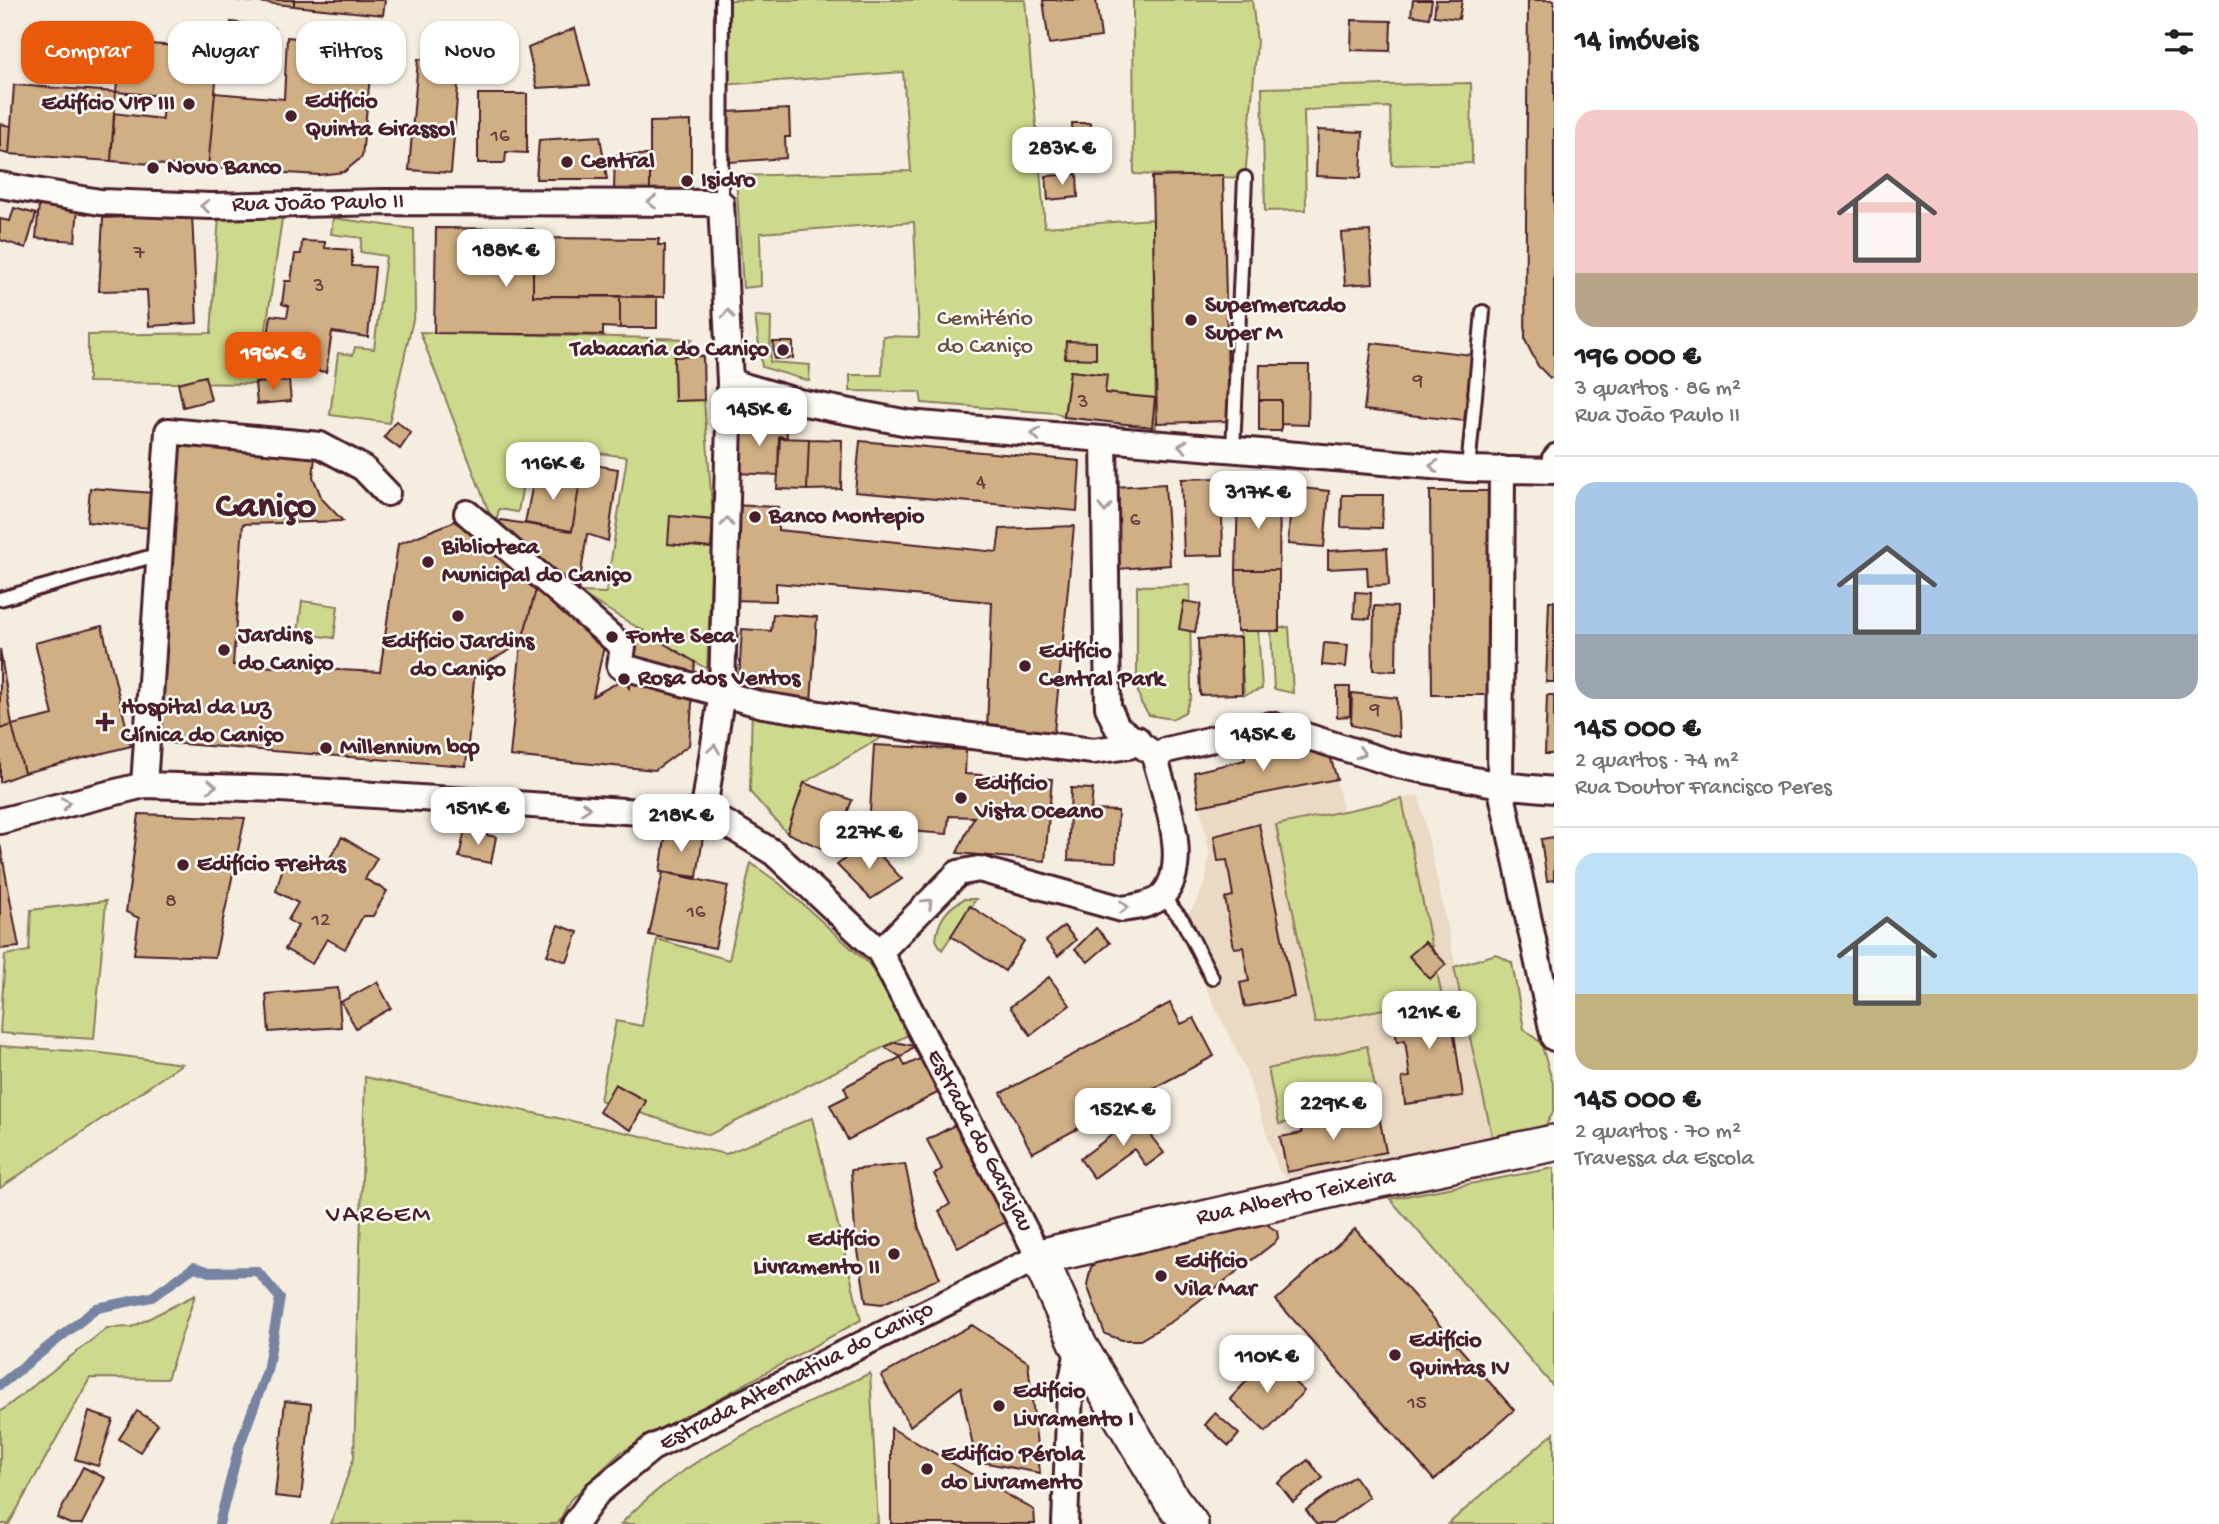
<!DOCTYPE html>
<html lang="pt">
<head>
<meta charset="utf-8">
<style>
  :root { --surface:#fff; --page:#f6f6f6; --text:#202124; --muted:#757577; --line:#e0e0e0; --accent:#ea580c }
  body { margin:0; font-family:"Gochi Hand",sans-serif; background:var(--page); color:var(--text); height:100vh; display:flex; flex-direction:column; font-size:26px; white-space:nowrap }
  * { box-sizing:border-box; margin:0 }
  p { font-size:23px; color:var(--muted) }
  .icon { flex:none; width:38px; height:38px; fill:none; stroke:currentColor; stroke-width:2; stroke-linecap:round; stroke-linejoin:round }
  .map { position:relative; flex:1; overflow:hidden }
  .sheet { display:flex; flex-direction:column; background:var(--surface); width:665px }
  .sheet>* { flex:none }
  .top-card { position:absolute; left:21px; top:21px; width:665px; height:63px; display:flex; gap:14px }
  .price { position:absolute; translate:-50% -60px; padding:0 16px; border-radius:14px; background:#fff; color:#222; font-size:23px; line-height:46px; filter:drop-shadow(0 2px 4px #0008) }
  .price::after { content:''; position:absolute; left:50%; top:42px; width:21px; height:16px; margin-left:-10px; background:inherit; clip-path:polygon(0 0,100% 0,50% 100%) }
  .price.active { background:var(--accent); color:#fff }
  ul { padding:0; list-style:none }
  li { display:grid; align-content:center; gap:14px; height:371px; padding:0 21px }
  li+li { border-top:2px solid var(--line) }
  li span { display:grid; place-items:center; height:217px; border-radius:21px; color:#555 }
  li>.icon { margin-inline-start:auto }
  span .icon { width:126px; height:126px; fill:#fffc; stroke-width:1 }
  li b { font-size:30px }
  h2 { display:flex; justify-content:space-between; align-items:center; height:84px; padding:0 21px; font-size:30px }
  .tag { padding:0 24px; border-radius:21px; background:var(--surface); box-shadow:0 2px 5px #0004; font-size:24px; line-height:63px }
  .tag.active { background:var(--accent); color:#fff }
  main { display:flex; flex:1; min-height:0 }
  .map>svg:first-child { display:block }
  .built { fill:#eadac4 }
  .green { fill:#cdda8d; stroke:#8c7c5c; stroke-width:2 }
  .lines { fill:none; stroke-linecap:round; stroke-linejoin:round }
  .stream { stroke:#7684a2; stroke-width:10 }
  .building { fill:#d1af84; stroke:#4a1f2b; stroke-width:2 }
  .lane-casing { stroke:#4a1f2b; stroke-width:18 }
  .street-casing { stroke:#4a1f2b; stroke-width:30 }
  .secondary-casing { stroke:#4a1f2b; stroke-width:40 }
  .lane { stroke:#fdfcf7; stroke-width:12 }
  .street { stroke:#fdfcf7; stroke-width:24 }
  .secondary { stroke:#fdfcf7; stroke-width:35 }
  .oneway { stroke:#ac999b }
  .poi-dot { fill:#4a1f2b; stroke:#fdfcf7; stroke-width:2.5 }
  .labels { text-anchor:middle; dominant-baseline:central; stroke-width:5; stroke-linejoin:round; paint-order:stroke }
  .number-label { font-size:21px; fill:#6c4341 }
  .poi-label { font-size:24px; font-weight:bold; fill:#4a1f2b; stroke:#fdfcf7; text-anchor:start }
  .street-label { font-size:24px; fill:#4a1f2b; stroke:#fdfcf7 }
  .park-label { font-size:24px; fill:#6b4e44; stroke:#fdfcf7 }
  .neighbourhood-label { font-size:26px; letter-spacing:2px; fill:#4a1f2b; stroke:#fdfcf7 }
  .town-label { font-size:38px; font-weight:bold; fill:#4a1f2b; stroke:#fdfcf7 }
</style>
</head>
<body>
<main>
<div class="map">
<svg width="1554" height="1524" viewBox="0 0 1554 1524">
  <rect width="100%" height="100%" fill="#f4ede0"/>
  <filter id="ink" filterUnits="userSpaceOnUse"><feTurbulence type="fractalNoise" baseFrequency=".0143" numOctaves="2"/><feDisplacementMap in="SourceGraphic" scale="14" xChannelSelector="R" yChannelSelector="G"/><feConvolveMatrix kernelMatrix="1 2 1 2 8 2 1 2 1" color-interpolation-filters="sRGB"/></filter>
  <g filter="url(#ink)">
    <path class="built" d="M1242 743 1279 757 1327 746 1344 811 1419 795 1493 1140 1286 1178 1279 1171 1244 1066 1177 929 1195 904 1206 881 1209 852 1194 772 1245 760Z"/>
    <path class="green" d="M722 0H1025L1045 227 1153 219 1156 427H1152L1155 398 1105 393 1106 375 1070 371 1064 417 1056 413 922 403 920 392 850 391V375H882L883 336 919 337 914 222 760 233 761 286 743 288 736 176 911 171 903 72 721 85Z
      M1133 0H1252L1257 42 1245 178 1134 174Z
      M1471 83 1472 163 1392 165 1390 107 1304 110 1306 210 1265 211 1262 88Z
      M283 212 258 384 88 382V335L211 333 219 215Z
      M333 218 414 229 415 311 389 423 330 415 338 353 353 355 355 347 374 349 386 256 360 252 362 238 331 234Z
      M755 316 771 317 770 362 810 365 809 381 762 367Z
      M420 332 692 339 674 357 675 401 704 400 713 520 707 669 578 592 606 593 627 457 542 445 539 468 526 467 518 512 499 509 495 528Z
      M1190 585 1191 697 1185 712 1172 719 1149 715 1141 703 1137 688V586Z
      M302 601 338 606 334 638 298 633Z
      M1289 627 1293 693 1274 689 1271 629Z
      M1258 629 1262 689 1244 695 1240 630Z
      M752 702 899 727 804 783 787 833 750 792Z
      M1402 799 1442 997 1315 1023 1276 825Z
      M751 863 779 883 869 964 910 1034 709 1135 600 1100 616 1021 642 1026 657 939 729 960Z
      M964 899H976L942 950 936 940C938 920 947 908 964 899Z
      M106 901 94 1039 0 1033 5 955 29 951 31 910Z
      M1496 954 1512 963 1524 1029 1541 1043 1554 1087V1111L1546 1125 1493 1140 1454 967Z
      M0 1046 101 1053 182 1064 0 1188Z
      M1367 1046 1378 1104 1279 1124 1268 1069Z
      M365 1077 726 1154 812 1118 861 1320 620 1453 570 1500 558 1524H331L354 1457Z
      M1554 1168V1387L1390 1199Z
      M195 1295 167 1379 90 1378 9 1524H0V1412L107 1328 132 1327Z
      M870 1373 878 1524H621C688 1452 784 1416 870 1373Z
      M1554 1433V1524H1448Z"/>
    <g class="lines">
      <path class="stream" d="M0 1385 97 1308 152 1297 194 1267 210 1272 257 1271 280 1298 267 1371 239 1447 219 1524"/>
    </g>
    <path class="building" d="M235 0H294V6Z
      M294 0H385L383 15 294 6Z
      M1043 0H1096L1101 37 1049 44Z
      M1413 0H1432L1429 18 1411 15Z
      M1436 0H1462L1459 19 1434 16Z
      M1528 0H1554V377L1550 378 1538 366 1525 340Z
      M1352 20 1391 21 1390 51 1351 50Z
      M231 22 274 28 268 66 246 63 245 76 224 73Z
      M575 28 590 85 537 88 528 48Z
      M287 37 373 46 362 157 344 172 319 175 208 168 215 93 284 99Z
      M121 42 219 49 208 168 111 161 114 113 162 119 163 96 116 92Z
      M418 59 460 61 451 173 409 170Z
      M14 85 116 92 111 161 9 154Z
      M478 94H527V153L506 152 505 163H478Z
      M789 109 790 137H785L786 158 730 162 727 112Z
      M691 121V190H650V122Z
      M1072 123H1091L1093 169 1074 171Z
      M0 124 11 126 9 154 0 152Z
      M1318 130 1363 132 1361 178 1316 176Z
      M600 136 607 179H536L539 140Z
      M615 155H650V190L614 189Z
      M1077 174 1078 197 1048 200 1046 176Z
      M1223 175 1229 421 1157 423 1152 177Z
      M39 205 78 208 75 241 36 238Z
      M14 208 36 214 26 248 0 240V219L10 221Z
      M192 214 197 323 149 326 147 290 99 291 103 218Z
      M436 228 533 229V296H620V328L603 327V335L434 333Z
      M1370 231 1373 283 1345 285 1341 233Z
      M533 238 659 239 658 245H665L664 297 533 296Z
      M302 241 325 242V248L352 250V266L375 267 368 337 332 332 326 372 272 364 273 351 266 350 271 315 287 317 289 306 282 304 285 281H291L295 254H301Z
      M620 296 657 297V328H620Z
      M1066 341 1096 342V359L1065 358Z
      M773 342H793V358L774 359Z
      M1372 343 1472 355 1464 421 1364 410Z
      M703 356 704 400 675 401 674 357Z
      M1260 365H1309L1308 425 1281 424V400H1259Z
      M1070 371 1107 375 1105 393 1155 398 1152 427 1064 417Z
      M205 376 211 400 183 407 178 383Z
      M289 381 291 401 257 404 255 383Z
      M1259 400H1281V431H1259Z
      M396 421 411 433 400 449 384 437Z
      M738 422 786 424 787 438 779 436 778 475 736 473Z
      M780 438 809 439 807 490 777 489Z
      M809 439 842 440 841 489 807 490Z
      M860 441 1080 461 1077 511 855 492Z
      M180 442 315 457 313 477 322 499 343 521 243 524 233 665 380 672 398 544 463 518 539 579 521 644 475 669 466 766 157 742Z
      M548 457 618 469 608 541 587 534 578 592 495 528 501 520 572 531 580 481 545 475Z
      M535 474 580 481 572 531 525 523Z
      M1221 478 1223 555 1184 556 1181 479Z
      M1165 484 1170 565 1118 569 1114 487Z
      M1292 487 1329 491 1324 547 1288 544Z
      M90 488 153 493 150 528 87 522Z
      M1430 491H1489V695H1432Z
      M1238 492 1280 493 1279 570H1236Z
      M1342 495H1383L1382 528 1341 527Z
      M729 505 778 507V530L997 552 1000 529 1074 526 1054 732 987 730 992 602 776 583V601L728 600Z
      M670 516 713 520 711 548 668 544Z
      M1387 548 1389 585 1368 586 1367 567 1328 569V551Z
      M1236 570H1279V631H1237Z
      M539 579 605 642 593 696 624 679 629 688 638 628 695 662 689 745 655 770 510 756 521 644Z
      M1355 592 1371 593 1370 619 1354 618Z
      M1184 601 1201 604 1195 632 1179 629Z
      M1549 601H1554V682H1546Z
      M1374 606 1397 607 1396 671 1373 670Z
      M773 614 817 617 811 702 738 697 742 629 771 631Z
      M102 626 131 746 24 773 12 725 53 715 35 643Z
      M1241 637 1242 694 1200 695 1198 639Z
      M1324 643 1348 645 1346 667 1322 665Z
      M0 649 12 725 0 729Z
      M1337 687H1350V716L1337 717Z
      M1352 693 1397 698 1399 737 1351 725Z
      M1547 695H1554V754H1545Z
      M12 725 24 773 0 782V729Z
      M1275 737 1279 757 1327 746 1337 779 1199 806 1194 772 1245 760 1242 743Z
      M874 745 966 750 965 774 1052 779 1045 861 957 853 974 817 949 816 947 834 869 828Z
      M804 783 852 800 832 853 787 833Z
      M1071 788 1093 789 1091 810 1118 811 1116 862 1068 860Z
      M139 814 245 818 215 957 134 954 139 918 126 912Z
      M1259 824 1294 997 1245 1007 1240 983 1249 981 1243 947 1234 948 1225 898 1233 896 1227 860 1218 861 1214 836Z
      M465 830 496 837 491 863 459 857Z
      M666 832 703 837 697 877 660 872Z
      M342 837 377 858 365 879 387 891 373 916H363L345 949 327 939 312 964 285 949 298 926 288 920 298 903 276 891 285 860 323 870Z
      M1554 837V880L1547 881 1541 839Z
      M867 841 902 879 871 899 837 865Z
      M0 844 19 947 0 949Z
      M663 872 728 886 715 948 649 935Z
      M970 906 1024 941 1005 971 951 936Z
      M558 925 578 932 567 962 547 955Z
      M1064 926 1076 940 1058 956 1046 941Z
      M1096 928 1110 943 1088 962 1075 949Z
      M1425 942 1446 964 1430 979 1409 956Z
      M1049 977 1070 1005 1031 1035 1010 1007Z
      M377 982 391 1008 356 1028 341 1002Z
      M338 988 341 1027 269 1032 266 994Z
      M1449 999 1463 1096 1405 1104 1402 1078 1410 1077 1405 1040 1397 1042 1392 1007Z
      M1170 1003 1181 1024 1194 1018 1214 1056 1032 1153 1001 1093Z
      M895 1042 914 1046 901 1057 885 1047Z
      M926 1056 943 1090 848 1140 830 1105 848 1096 844 1087 901 1057 905 1066Z
      M615 1084 646 1101 631 1130 599 1112Z
      M1351 1113 1353 1121 1379 1116 1386 1152 1287 1172 1280 1137 1302 1133 1300 1123Z
      M1136 1117 1164 1153 1146 1166 1134 1149 1094 1178 1080 1159Z
      M962 1121 1013 1218 958 1248 939 1211 950 1204 934 1174 942 1169 927 1140Z
      M905 1164 919 1229 940 1278 882 1304 866 1302 855 1231 851 1170Z
      M1266 1224 1277 1231 1278 1238 1274 1243 1174 1320 1140 1340H1122L1105 1334 1087 1285 1091 1267 1105 1255 1163 1241Z
      M1355 1229 1514 1410 1434 1480 1276 1300Z
      M972 1325 1028 1362 1040 1473 976 1461 961 1387 910 1426 881 1376Z
      M1268 1358 1304 1391 1266 1432 1230 1399Z
      M285 1401 311 1404 301 1499 275 1496Z
      M137 1411 158 1424 140 1452 119 1439Z
      M89 1412 113 1420 98 1466 75 1459Z
      M1215 1413 1239 1434 1229 1446 1205 1425Z
      M891 1428 1034 1510 1035 1524H891Z
      M1308 1460 1323 1478 1293 1502 1278 1483Z
      M83 1467 105 1478 82 1524H70L57 1518Z
      M1354 1476 1369 1497 1332 1524H1316L1306 1510Z"/>
    <g class="lines">
      <defs>
        <path id="lane" d="M721 203 722 0
          M1233 450 1245 178
          M1468 469 1483 312
          M1548 471 1549 457 1554 451
          M0 599 160 554
          M1162 896 1183 921 1212 978"/>
        <path id="street" d="M0 185 100 202 211 206 383 202 721 203 730 382 722 692 703 816
          M730 382 799 402 908 423 1468 469 1554 471
          M1104 440 1108 707 1117 727 1148 750
          M1502 469 1500 785 1554 1038
          M467 513 623 647 620 666 763 705 923 730 1093 751 1129 746 1137 739
          M1155 758 1167 750 1271 725 1398 765 1500 785 1554 790
          M144 785 168 431 320 445 363 468 387 493
          M0 821 144 785 281 789 703 816 727 824 774 853 880 952 1039 1257 652 1448 597 1493 575 1524
          M880 952 958 873 979 869 1122 909C1136 907 1153 905 1163 895 1192 864 1164 794 1155 758
          M1065 1524 1070 1390 1079 1346"/>
        <path id="secondary" d="M1190 1524 1171 1499 1079 1346 1039 1257 1347 1186 1554 1143"/>
      </defs>
      <use href="#lane" class="lane-casing"/>
      <use href="#street" class="street-casing"/>
      <use href="#secondary" class="secondary-casing"/>
      <use href="#lane" class="lane"/>
      <use href="#street" class="street"/>
      <use href="#secondary" class="secondary"/>
    </g>
    <defs><path id="oneway-chevron" d="M-2-3.5L2.5 0L-2 3.5" fill="none" stroke-width="1.6" stroke-linecap="round" stroke-linejoin="round" transform="scale(1.75)"/></defs>
    <g class="oneway">
      <use href="#oneway-chevron" transform="translate(652 202) rotate(-180)"/>
      <use href="#oneway-chevron" transform="translate(205 206) rotate(-179)"/>
      <use href="#oneway-chevron" transform="translate(728 314) rotate(-92)"/>
      <use href="#oneway-chevron" transform="translate(1036 434) rotate(-175)"/>
      <use href="#oneway-chevron" transform="translate(1183 446) rotate(-175)"/>
      <use href="#oneway-chevron" transform="translate(1434 466) rotate(-175)"/>
      <use href="#oneway-chevron" transform="translate(1105 508) rotate(89)"/>
      <use href="#oneway-chevron" transform="translate(727 522) rotate(-89)"/>
      <use href="#oneway-chevron" transform="translate(714 749) rotate(-82)"/>
      <use href="#oneway-chevron" transform="translate(1361 753) rotate(17)"/>
      <use href="#oneway-chevron" transform="translate(212 786) rotate(2)"/>
      <use href="#oneway-chevron" transform="translate(66 803) rotate(-13)"/>
      <use href="#oneway-chevron" transform="translate(586 808) rotate(4)"/>
      <use href="#oneway-chevron" transform="translate(928 903) rotate(-45)"/>
      <use href="#oneway-chevron" transform="translate(1124 907) rotate(1)"/>
    </g>
  </g>
  <g class="poi-dot">
    <circle cx="189" cy="104" r="7"/>
    <circle cx="291" cy="116" r="7"/>
    <circle cx="567" cy="162" r="7"/>
    <circle cx="153" cy="168" r="7"/>
    <circle cx="687" cy="181" r="7"/>
    <circle cx="1191" cy="320" r="7"/>
    <circle cx="783" cy="350" r="7"/>
    <circle cx="755" cy="517" r="7"/>
    <circle cx="428" cy="562" r="7"/>
    <circle cx="458" cy="616" r="7"/>
    <circle cx="612" cy="637" r="7"/>
    <circle cx="224" cy="650" r="7"/>
    <circle cx="1025" cy="666" r="7"/>
    <circle cx="624" cy="679" r="7"/>
    <path d="M101.5 711.5h7v7h7v7h-7v7h-7v-7h-7v-7h7z"/>
    <circle cx="326" cy="748" r="7"/>
    <circle cx="961" cy="798" r="7"/>
    <circle cx="183" cy="865" r="7"/>
    <circle cx="894" cy="1254" r="7"/>
    <circle cx="1161" cy="1276" r="7"/>
    <circle cx="1395" cy="1355" r="7"/>
    <circle cx="999" cy="1406" r="7"/>
    <circle cx="927" cy="1469" r="7"/>
  </g>
  <g class="labels">
    <g class="number-label">
      <text x="500" y="137">16</text>
      <text x="139" y="254">7</text>
      <text x="319" y="287">3</text>
      <text x="1418" y="382">9</text>
      <text x="1083" y="403">3</text>
      <text x="981" y="483">4</text>
      <text x="1135" y="521">6</text>
      <text x="1375" y="711">9</text>
      <text x="171" y="902">8</text>
      <text x="696" y="913">16</text>
      <text x="321" y="921">12</text>
      <text x="1417" y="1404">15</text>
    </g>
    <g class="poi-label">
      <text x="305" y="102">Edifício<tspan x="305" dy="28">Quinta Girassol</tspan></text>
      <text x="175" y="104" text-anchor="end">Edifício VIP III</text>
      <text x="581" y="162">Central</text>
      <text x="167" y="168">Novo Banco</text>
      <text x="701" y="181">Isidro</text>
      <text x="1205" y="306">Supermercado<tspan x="1205" dy="28">Super M</tspan></text>
      <text x="769" y="350" text-anchor="end">Tabacaria do Caniço</text>
      <text x="769" y="517">Banco Montepio</text>
      <text x="442" y="548">Biblioteca<tspan x="442" dy="28">Municipal do Caniço</tspan></text>
      <text x="238" y="636">Jardins<tspan x="238" dy="28">do Caniço</tspan></text>
      <text x="626" y="637">Fonte Seca</text>
      <text x="458" y="642" text-anchor="middle">Edifício Jardins<tspan x="458" dy="28">do Caniço</tspan></text>
      <text x="1039" y="652">Edifício<tspan x="1039" dy="28">Central Park</tspan></text>
      <text x="638" y="679">Rosa dos Ventos</text>
      <text x="121" y="708">Hospital da Luz<tspan x="121" dy="28">Clínica do Caniço</tspan></text>
      <text x="340" y="748">Millennium bcp</text>
      <text x="975" y="784">Edifício<tspan x="975" dy="28">Vista Oceano</tspan></text>
      <text x="197" y="865">Edifício Freitas</text>
      <text x="880" y="1240" text-anchor="end">Edifício<tspan x="880" dy="28">Livramento II</tspan></text>
      <text x="1175" y="1262">Edifício<tspan x="1175" dy="28">Vila Mar</tspan></text>
      <text x="1409" y="1341">Edifício<tspan x="1409" dy="28">Quintas IV</tspan></text>
      <text x="1013" y="1392">Edifício<tspan x="1013" dy="28">Livramento I</tspan></text>
      <text x="941" y="1455">Edifício Pérola<tspan x="941" dy="28">do Livramento</tspan></text>
    </g>
    <g class="street-label">
      <text transform="translate(318 204) rotate(-1)">Rua João Paulo II</text>
      <text transform="translate(979 1141) rotate(62)">Estrada do Garajau</text>
      <text transform="translate(1296 1198) rotate(-12)">Rua Alberto Teixeira</text>
      <text transform="translate(797 1377) rotate(-27)">Estrada Alternativa do Caniço</text>
    </g>
    <g class="park-label">
      <text x="985" y="319">Cemitério<tspan x="985" dy="28">do Caniço</tspan></text>
    </g>
    <g class="neighbourhood-label">
      <text x="379" y="1216">VARGEM</text>
    </g>
    <g class="town-label">
      <text x="266" y="508">Caniço</text>
    </g>
  </g>
</svg>
<b class="price" style="left:1062px;top:187px">283K €</b>
<b class="price" style="left:506px;top:289px">188K €</b>
<b class="price active" style="left:273px;top:392px">196K €</b>
<b class="price" style="left:759px;top:448px">145K €</b>
<b class="price" style="left:553px;top:502px">116K €</b>
<b class="price" style="left:1258px;top:531px">317K €</b>
<b class="price" style="left:1263px;top:773px">145K €</b>
<b class="price" style="left:478px;top:847px">151K €</b>
<b class="price" style="left:681px;top:854px">218K €</b>
<b class="price" style="left:869px;top:871px">227K €</b>
<b class="price" style="left:1429px;top:1051px">121K €</b>
<b class="price" style="left:1333px;top:1142px">229K €</b>
<b class="price" style="left:1123px;top:1148px">152K €</b>
<b class="price" style="left:1267px;top:1395px">110K €</b>
<div class="top-card">
<a class="tag active">Comprar</a>
<a class="tag">Alugar</a>
<a class="tag">Filtros</a>
<a class="tag">Novo</a>
</div>
</div>
<section class="sheet">
<h2>14 imóveis<svg class="icon" aria-label="filters" viewBox="0 0 24 24"><path d="M4 7h16M4 17h16"/><circle cx="9" cy="7" r="2"/><circle cx="15" cy="17" r="2"/></svg></h2>
<ul>
<li><span style="background:linear-gradient(#f6c9c9 75%,#b9a48a 0)"><svg class="icon" aria-label="home" viewBox="0 0 24 24"><path d="M3 11l9-7 9 7M6 9v11h12V9"/></svg></span><div><b>196 000 €</b><p>3 quartos · 86 m²</p><p>Rua João Paulo II</p></div></li>
<li><span style="background:linear-gradient(#a9c7e8 70%,#9aa5b1 0)"><svg class="icon" aria-label="home" viewBox="0 0 24 24"><path d="M3 11l9-7 9 7M6 9v11h12V9"/></svg></span><div><b>145 000 €</b><p>2 quartos · 74 m²</p><p>Rua Doutor Francisco Peres</p></div></li>
<li><span style="background:linear-gradient(#bfe0f5 65%,#c2b280 0)"><svg class="icon" aria-label="home" viewBox="0 0 24 24"><path d="M3 11l9-7 9 7M6 9v11h12V9"/></svg></span><div><b>145 000 €</b><p>2 quartos · 70 m²</p><p>Travessa da Escola</p></div></li>
</ul>
</section>
</main>
</body>
</html>
